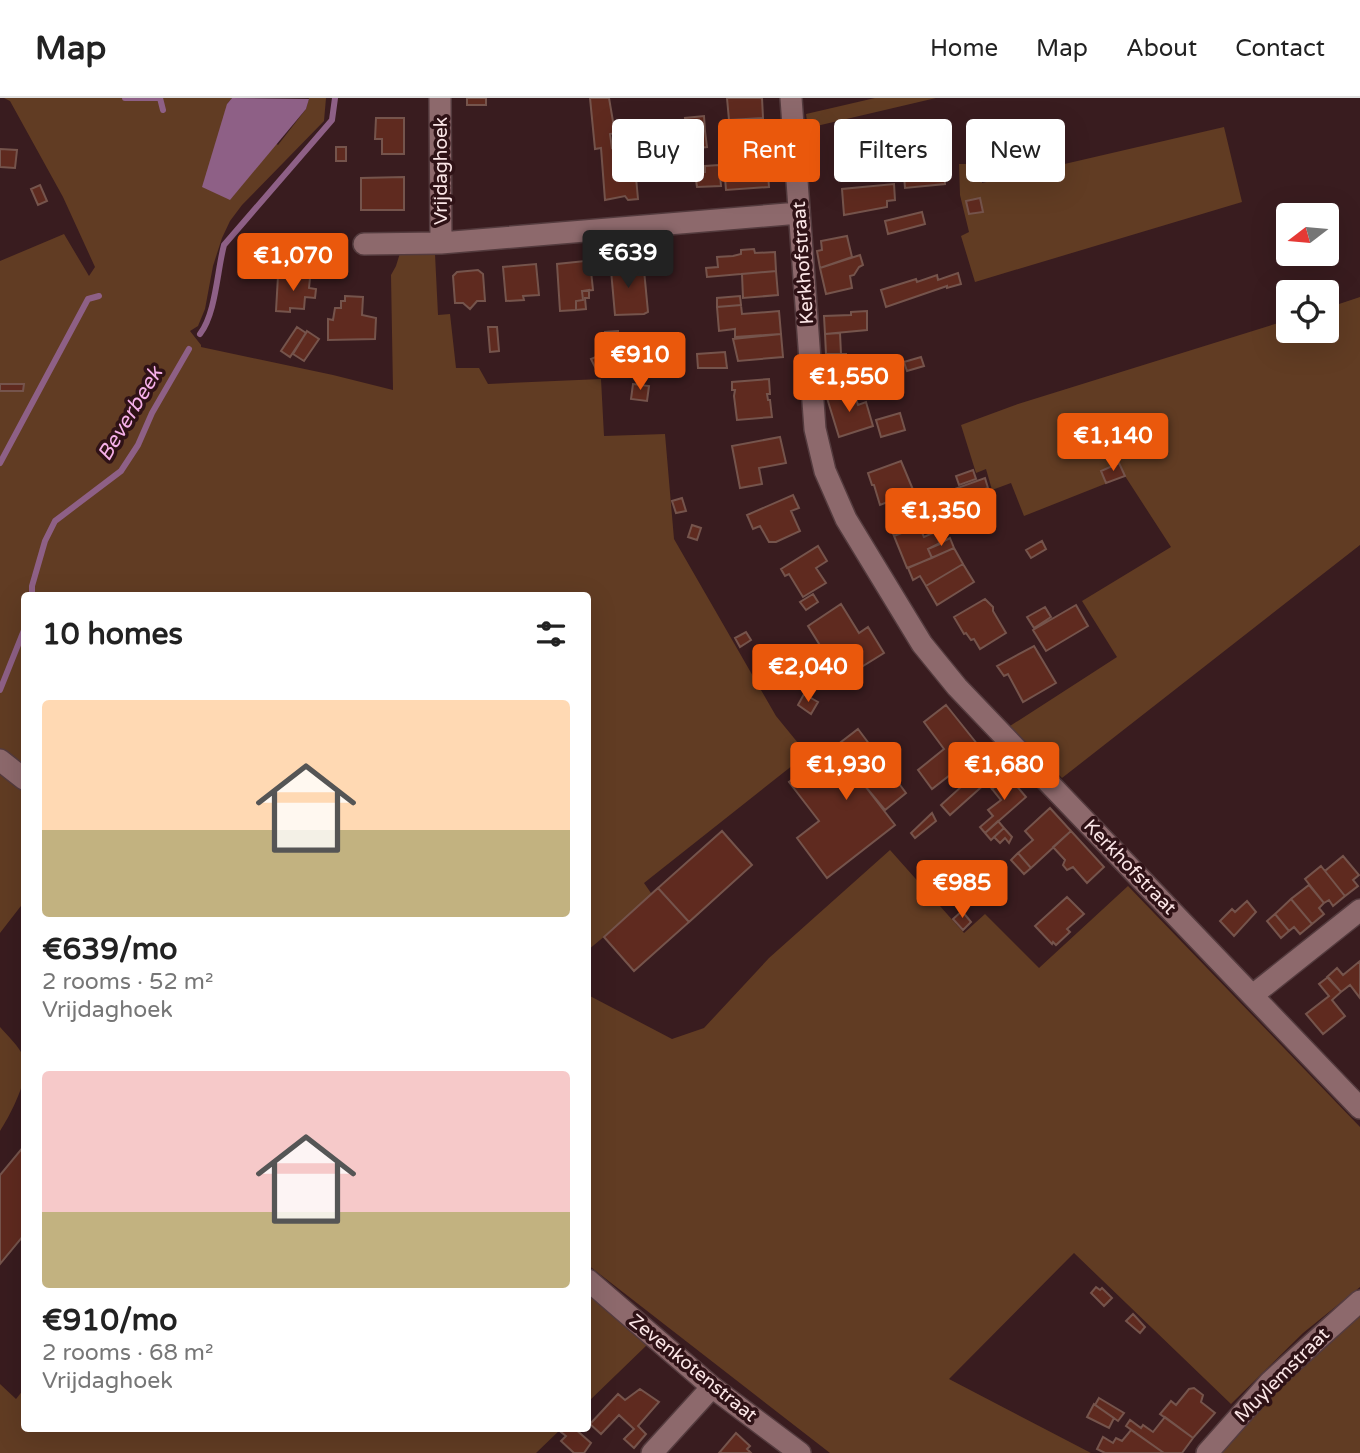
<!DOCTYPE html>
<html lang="en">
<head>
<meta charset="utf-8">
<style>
  :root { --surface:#fff; --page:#f6f6f6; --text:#222; --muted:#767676; --line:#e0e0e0; --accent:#ea580c }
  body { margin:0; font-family:"Varela Round",sans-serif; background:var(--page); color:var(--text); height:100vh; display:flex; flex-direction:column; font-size:26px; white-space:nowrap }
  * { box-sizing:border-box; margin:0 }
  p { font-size:23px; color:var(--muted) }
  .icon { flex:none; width:38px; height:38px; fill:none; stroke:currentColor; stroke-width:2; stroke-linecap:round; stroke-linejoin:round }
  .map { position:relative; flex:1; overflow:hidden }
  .drawer { position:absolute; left:21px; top:494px; width:570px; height:840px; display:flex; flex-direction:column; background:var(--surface); border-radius:7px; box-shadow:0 7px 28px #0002 }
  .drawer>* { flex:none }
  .top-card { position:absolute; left:612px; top:21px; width:642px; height:63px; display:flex; gap:14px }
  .needle { width:46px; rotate:254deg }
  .buttons { position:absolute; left:1276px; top:105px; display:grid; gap:14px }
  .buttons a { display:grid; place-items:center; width:63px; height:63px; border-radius:7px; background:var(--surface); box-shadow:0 7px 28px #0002; font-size:35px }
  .price { position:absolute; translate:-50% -60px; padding:0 16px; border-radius:7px; background:var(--accent); color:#fff; font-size:23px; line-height:46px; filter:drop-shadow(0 2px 4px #0008) }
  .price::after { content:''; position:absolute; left:50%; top:42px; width:21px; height:16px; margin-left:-10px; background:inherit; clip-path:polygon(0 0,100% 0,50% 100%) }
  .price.on { background:#222; color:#fff }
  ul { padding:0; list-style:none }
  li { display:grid; align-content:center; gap:14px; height:371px; padding:0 21px }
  li span { display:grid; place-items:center; height:217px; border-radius:7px; color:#555 }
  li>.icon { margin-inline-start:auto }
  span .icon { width:126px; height:126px; fill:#fffc; stroke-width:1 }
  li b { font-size:30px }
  h2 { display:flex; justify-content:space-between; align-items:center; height:84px; padding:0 21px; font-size:30px }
  .pill { padding:0 24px; border-radius:7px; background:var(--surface); box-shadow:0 7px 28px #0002; font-size:24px; line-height:63px }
  .pill.on { background:var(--accent); color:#fff }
  header { display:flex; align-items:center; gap:42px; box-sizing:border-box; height:98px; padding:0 35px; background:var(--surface); border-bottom:2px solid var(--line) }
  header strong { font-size:33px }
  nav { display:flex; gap:38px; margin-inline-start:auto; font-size:24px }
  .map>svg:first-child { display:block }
  .green { fill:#613c23 }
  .water { fill:#8e6086 }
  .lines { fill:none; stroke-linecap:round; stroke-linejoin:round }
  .stream { stroke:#8e6086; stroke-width:6 }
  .building { fill:#5f2a1f; stroke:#75544c; stroke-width:2 }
  .minor-casing { stroke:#543b3e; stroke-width:24 }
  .minor { stroke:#8d696c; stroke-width:21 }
  .labels { text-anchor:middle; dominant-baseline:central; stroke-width:7; stroke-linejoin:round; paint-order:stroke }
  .street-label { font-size:19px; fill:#fae5e6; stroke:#2f1216 }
  .water-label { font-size:21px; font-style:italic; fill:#f6b0e9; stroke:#2f1216 }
</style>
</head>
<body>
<header>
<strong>Map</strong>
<nav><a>Home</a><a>Map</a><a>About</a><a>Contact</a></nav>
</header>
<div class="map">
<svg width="1360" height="1355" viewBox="0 0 1360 1355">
  <rect width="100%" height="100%" fill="#391c1f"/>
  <path class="green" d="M4 0H232L227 6 278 47 306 11 309 0H326L324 23 242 107 230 123 222 140 213 168 205 211 198 228 190 233 201 247V249L333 277 393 292 391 177 396 168 400 155 435 156 438 217 450 216 456 270H479L488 286 601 281 604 338 665 336 674 441 776 618 807 656 644 785 653 798 588 852V497H24V667L0 651V163L64 136 89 178 95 169 63 99 10 3Z
    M875 0H936L808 30 806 16Z
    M1224 29 1242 104 975 184 961 138 969 134 960 97 959 66H981L982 85Z
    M1360 199V447L1062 680 1010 628 1117 559 1082 503 1171 449 1125 378 1024 418 1011 385 992 392 986 371 976 375 961 327 1018 306 1288 222V233H1326L1327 210Z
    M0 672 24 692V804L0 835Z
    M890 752 964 835 985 816 1039 870 1128 788 1360 1029V1189L1303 1235 1231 1306 1074 1155 949 1281 1091 1355H830L588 1167V897L672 941 704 930 769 860Z
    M0 929C7 937 20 949 24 960 31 978 10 1018 0 1033Z
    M588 1196 648 1246 588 1304Z
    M1360 1213V1355H1217L1265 1301Z
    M0 1286 16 1301 24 1291V1330H562L536 1355H0Z"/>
  <path class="water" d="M232 0 309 1 306 11 230 102 202 89 227 6Z"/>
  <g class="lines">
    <path class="stream" d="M125 0H160L163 12
      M200 236C216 215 217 173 224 147L332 22 335 0
      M0 365 88 201 99 198
      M32 497V488L45 443 55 423 121 373 138 347 152 315 189 251
      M0 592 24 532"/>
  </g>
  <path class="building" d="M467 0H486V7H467Z
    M590 0H609L615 35 610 36 612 50 633 47 638 101 628 102 625 98 605 102 601 50 595 51Z
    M727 0H762L763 20 729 22Z
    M704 18 705 33 687 35 685 20Z
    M376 20H404V56H382V41H375Z
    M705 33 707 49 688 51 687 35Z
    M765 37 767 63 731 66 728 40Z
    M336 49H346V63H336Z
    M0 51 17 52 15 70 0 69Z
    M767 63 769 89 726 92 724 67Z
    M719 67 721 88 697 89 695 75 705 74V68Z
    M944 74 945 86 905 90 904 77Z
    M404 79V112H361V80Z
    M894 86 895 102 887 103V109L844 117 842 91Z
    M40 87 47 103 38 107 31 91Z
    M980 100 983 114 969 116 966 103Z
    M922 114 925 126 888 136 885 123Z
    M847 138 852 159 820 170 817 153 822 152 821 143Z
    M754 151 755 155 775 154 776 173 707 179 706 170 718 169 717 159 733 158 741 156V152Z
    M860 157 863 167 859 169 854 177 850 178 852 190 826 196 820 170Z
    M622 160 623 174 644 172 648 214 644 216 615 217 610 161Z
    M585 163 587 174 591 173 593 192 582 193 583 202 576 203V212L560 213 557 166Z
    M536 166 539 197 523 198 524 202 506 203 503 169Z
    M478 172 483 176 485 203H477L470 211 463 205H455L453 178 457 174Z
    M776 173 778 197 743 200 742 176Z
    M958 175 961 186 947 190V188L886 209 881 192 916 181 917 184 937 177 938 182Z
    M278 178 310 180 309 190 316 191 315 200 305 199 304 211 290 210V214L276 213Z
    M589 192V200H585L586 211 576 212V203L583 202 582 193Z
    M345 198 363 199 362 217 376 220 375 241 328 242V221L333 222 335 210H341V203H345Z
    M740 198 741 207 717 209V200Z
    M741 207 742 216 779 213 781 236 735 239V231L719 233 717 209Z
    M867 213V232L825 236 824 218 851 217V214Z
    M297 229 306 235 290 259 281 253Z
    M488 229H497L499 253 490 254Z
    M307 233 319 241 304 263 293 256Z
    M618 233 620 256H618V261L608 262 605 234Z
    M840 235 841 256H826L825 236Z
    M781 236 783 259 738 263 733 241Z
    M675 246V259L663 260 662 247Z
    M725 254 727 270H698L697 256Z
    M603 256 607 266 596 271 591 261Z
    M826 256H846V273L853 292 833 298 828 278Z
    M921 259 924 268 907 273 904 264Z
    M769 281 770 296H767L768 302H770L772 319 737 322 734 298 735 292H732V284Z
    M0 286H24L23 293H0Z
    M633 286 649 288 647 303 631 301Z
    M853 292 858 307 866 304 873 328 839 339 827 300Z
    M900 315 905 332 881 339 876 322Z
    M780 339 786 365 759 370 762 386 740 390 732 348Z
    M901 363 914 394 880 407 874 387H872L868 375Z
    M1119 365 1125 378 1106 385 1101 373Z
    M973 372 976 381 959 387 956 378Z
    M985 380 988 390 934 408 939 419 894 438 888 424 930 409 927 401Z
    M793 397 799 410 791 413 800 433 776 444H769L760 428 753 431 747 417Z
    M682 400 686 413 676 415 672 403Z
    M692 427 701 430 697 442 688 439Z
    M919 428 924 439 935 434 940 446 928 451 932 460 907 470 894 438Z
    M950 440 954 450 932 460 928 451Z
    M1042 443 1046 451 1031 460 1026 452Z
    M818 448 827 463 816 470 826 485 803 499 789 476 785 478 781 471Z
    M954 450 963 466 926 488 920 478 913 482 908 470Z
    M963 466 974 484 937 507 926 488Z
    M813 496 818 504 806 512 800 504Z
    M985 501 993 509V513L1006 535 980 551 974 541 971 542 966 535 964 536 954 519Z
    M841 506 859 535 868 529 884 555 850 576 835 551 826 557 808 528Z
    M1076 507 1088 528 1046 553 1033 532Z
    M1045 509 1051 519 1034 530 1027 519Z
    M746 534 751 542 740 549 735 540Z
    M1034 548 1056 585 1023 604 1008 576 1004 578 997 568Z
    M804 596 818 604 811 616 798 607Z
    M946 607 982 652 932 691 918 672 944 651 924 624Z
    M858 631 906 695 885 712 865 688 895 727 827 780 797 740 819 723 789 684Z
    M993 660 1008 678 992 691 987 684 950 717 941 707Z
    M1008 678 1026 699 985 735 980 729 993 718 988 712 1001 702 992 691Z
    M1050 710 1071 733 1031 770 1018 755 1033 742 1025 733Z
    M932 715 936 723 915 740 911 735Z
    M998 723 1004 730 991 742 985 735Z
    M1004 730 1012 739 1009 745 1005 740 1000 745 994 739Z
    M722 733 752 767 689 824 658 790Z
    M1071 733 1104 769 1087 785 1073 769 1067 772 1063 767 1065 762 1053 749Z
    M1018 755 1031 770 1024 776 1011 762Z
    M1343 758 1359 777 1353 782 1358 788 1345 798 1325 773Z
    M1321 768 1345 798 1333 808 1329 802 1324 805 1305 781Z
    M1309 787 1324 805 1319 810 1324 816 1312 826 1291 801Z
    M658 790 689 824 634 873 604 839Z
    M1067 799 1084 816 1067 831 1070 834 1056 847 1053 844 1052 846 1035 828Z
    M1291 801 1312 826 1300 836 1294 829 1289 833 1275 816Z
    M1247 803 1256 814 1234 838 1220 823 1232 811 1235 814Z
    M962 813 971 824 963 832 953 821Z
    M1275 816 1289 833 1281 840 1267 823Z
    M1360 863V900L1350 887 1341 894 1327 879 1337 870 1343 877Z
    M1328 879 1341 894 1332 902 1345 918 1323 936 1306 916 1329 898 1319 886Z
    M24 1048V1137L0 1166V1077Z
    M1096 1189 1100 1192 1102 1190 1112 1200 1104 1208 1091 1195Z
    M1133 1216 1145 1229 1140 1235 1126 1223Z
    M1194 1290 1203 1297 1201 1304 1215 1315 1193 1340 1160 1316 1171 1303 1176 1307 1189 1291Z
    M640 1291 659 1304 638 1328 646 1336 634 1350 624 1341 634 1331 619 1317 601 1336 590 1326 618 1296 625 1302Z
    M1099 1300 1124 1315 1118 1323 1095 1307Z
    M1094 1306 1114 1320 1109 1330 1087 1319Z
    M1165 1319 1193 1340 1182 1355H1164L1126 1328 1130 1322 1141 1330 1143 1327 1153 1334Z
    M564 1330H574L591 1345 584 1355H574L561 1343 566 1338 561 1334Z
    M1131 1332 1164 1355H1105L1097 1351 1103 1339 1113 1345 1116 1340 1122 1343Z
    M736 1335 750 1348 747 1351 751 1355H719Z"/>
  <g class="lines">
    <defs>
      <path id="minor" d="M440 0 441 145
        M791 0 815 331 825 373 846 421 922 546 957 589 1360 1010
        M364 146 441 145 799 115
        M0 662 24 681
        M1253 897 1360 812
        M588 1182 712 1289 800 1355
        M652 1355 712 1289
        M1207 1355 1270 1284 1360 1203"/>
    </defs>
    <use href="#minor" class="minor-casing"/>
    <use href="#minor" class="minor"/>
  </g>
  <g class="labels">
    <g class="street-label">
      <text transform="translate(441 73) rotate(-90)">Vrijdaghoek</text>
      <text transform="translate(803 165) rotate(-94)">Kerkhofstraat</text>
      <text transform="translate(1130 769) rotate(46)">Kerkhofstraat</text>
      <text transform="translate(693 1270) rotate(39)">Zevenkotenstraat</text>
      <text transform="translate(1282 1277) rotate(-45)">Muylemstraat</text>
    </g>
    <g class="water-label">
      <text transform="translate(130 316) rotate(-59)">Beverbeek</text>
    </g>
  </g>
</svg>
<div class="buttons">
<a><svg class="needle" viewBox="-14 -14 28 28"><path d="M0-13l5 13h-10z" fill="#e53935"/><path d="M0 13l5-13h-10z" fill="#767676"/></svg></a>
<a><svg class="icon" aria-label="locate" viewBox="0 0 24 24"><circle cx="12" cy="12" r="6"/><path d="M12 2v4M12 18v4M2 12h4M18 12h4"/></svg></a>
</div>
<b class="price on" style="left:628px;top:192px">€639</b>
<b class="price" style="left:293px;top:195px">€1,070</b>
<b class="price" style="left:640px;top:294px">€910</b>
<b class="price" style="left:849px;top:316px">€1,550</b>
<b class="price" style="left:1113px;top:375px">€1,140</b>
<b class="price" style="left:941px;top:450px">€1,350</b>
<b class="price" style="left:808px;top:606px">€2,040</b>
<b class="price" style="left:846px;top:704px">€1,930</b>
<b class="price" style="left:1004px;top:704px">€1,680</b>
<b class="price" style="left:962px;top:822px">€985</b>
<div class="top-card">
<a class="pill">Buy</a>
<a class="pill on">Rent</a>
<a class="pill">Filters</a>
<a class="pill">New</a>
</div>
<section class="drawer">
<h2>10 homes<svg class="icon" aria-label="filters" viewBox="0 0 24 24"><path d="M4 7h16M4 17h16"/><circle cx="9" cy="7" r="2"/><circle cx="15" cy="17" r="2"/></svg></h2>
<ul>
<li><span style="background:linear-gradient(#ffd9b3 60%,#c2b280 0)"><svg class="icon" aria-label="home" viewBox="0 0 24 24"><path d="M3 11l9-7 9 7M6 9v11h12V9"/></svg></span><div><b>€639/mo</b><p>2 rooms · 52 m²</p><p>Vrijdaghoek</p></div></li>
<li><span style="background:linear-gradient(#f6c9c9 65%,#c2b280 0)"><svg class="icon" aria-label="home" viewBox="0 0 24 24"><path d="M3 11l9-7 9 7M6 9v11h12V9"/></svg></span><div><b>€910/mo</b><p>2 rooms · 68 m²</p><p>Vrijdaghoek</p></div></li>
</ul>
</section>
</div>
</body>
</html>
